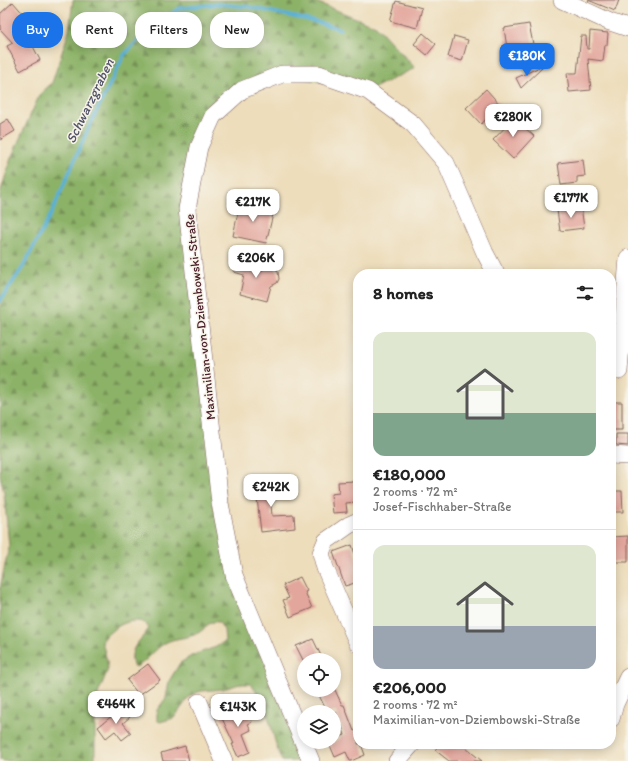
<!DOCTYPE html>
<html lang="en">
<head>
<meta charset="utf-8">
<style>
  :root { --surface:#fff; --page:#f2f2f2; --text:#222; --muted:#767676; --line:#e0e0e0; --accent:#1a73e8 }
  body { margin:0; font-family:Itim,sans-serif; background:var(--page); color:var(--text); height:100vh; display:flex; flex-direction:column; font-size:15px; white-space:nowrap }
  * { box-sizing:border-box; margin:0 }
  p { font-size:13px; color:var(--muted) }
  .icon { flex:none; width:22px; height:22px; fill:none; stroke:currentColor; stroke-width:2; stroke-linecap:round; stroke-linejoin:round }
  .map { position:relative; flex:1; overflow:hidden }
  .drawer { position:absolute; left:353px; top:269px; width:263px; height:480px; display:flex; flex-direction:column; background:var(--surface); border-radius:16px; box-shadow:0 2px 10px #0003 }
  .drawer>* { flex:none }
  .hud { position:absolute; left:12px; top:12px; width:281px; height:36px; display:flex; gap:8px }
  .fabs { position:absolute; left:297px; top:653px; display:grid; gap:8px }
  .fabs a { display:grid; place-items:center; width:44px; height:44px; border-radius:50%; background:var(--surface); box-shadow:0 2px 10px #0003; font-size:20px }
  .price { position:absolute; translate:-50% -34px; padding:0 9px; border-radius:8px; background:#fff; color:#222; font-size:13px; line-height:26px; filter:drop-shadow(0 1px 2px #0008) }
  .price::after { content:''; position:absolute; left:50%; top:24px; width:12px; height:9px; margin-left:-6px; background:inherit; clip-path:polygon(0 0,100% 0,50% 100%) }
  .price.current { background:var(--accent); color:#fff }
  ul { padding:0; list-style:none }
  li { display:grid; align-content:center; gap:8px; height:212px; padding:0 20px }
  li+li { border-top:1px solid var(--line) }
  li span { display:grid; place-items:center; height:124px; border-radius:12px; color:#555 }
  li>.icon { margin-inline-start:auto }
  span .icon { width:72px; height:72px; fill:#fffc; stroke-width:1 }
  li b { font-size:17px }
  h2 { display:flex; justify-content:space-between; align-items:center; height:48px; padding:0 20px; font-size:17px }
  .pill { padding:0 14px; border-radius:16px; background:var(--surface); box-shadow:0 2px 10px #0003; font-size:14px; line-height:36px }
  .pill.current { background:var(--accent); color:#fff }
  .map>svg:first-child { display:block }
  .forest { fill:url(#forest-firs); stroke:#6b6849 }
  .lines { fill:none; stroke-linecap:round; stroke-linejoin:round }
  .stream { stroke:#5ab1d7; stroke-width:3.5 }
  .building { fill:#e3a69c }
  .minor-casing { stroke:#83625d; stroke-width:18 }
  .minor { stroke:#fff; stroke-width:17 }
  .labels { text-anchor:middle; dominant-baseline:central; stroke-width:3; stroke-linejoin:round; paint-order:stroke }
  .street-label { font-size:13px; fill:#4a1f2b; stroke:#f7f3e8 }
  .water-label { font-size:14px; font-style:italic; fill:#505267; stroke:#f7f3e8 }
</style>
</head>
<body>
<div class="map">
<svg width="628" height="761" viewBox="0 0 628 761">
  <defs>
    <pattern id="forest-firs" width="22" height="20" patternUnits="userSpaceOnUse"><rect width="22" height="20" fill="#8cb267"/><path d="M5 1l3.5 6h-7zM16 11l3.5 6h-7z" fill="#749055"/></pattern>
  </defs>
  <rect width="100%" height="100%" fill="#f7f3e8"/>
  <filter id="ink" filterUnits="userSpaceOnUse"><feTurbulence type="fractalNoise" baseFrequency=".025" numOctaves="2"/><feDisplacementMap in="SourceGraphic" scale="8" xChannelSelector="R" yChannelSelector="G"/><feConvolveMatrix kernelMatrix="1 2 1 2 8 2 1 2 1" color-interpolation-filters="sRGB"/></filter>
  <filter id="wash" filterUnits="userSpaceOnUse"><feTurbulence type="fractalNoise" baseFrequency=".012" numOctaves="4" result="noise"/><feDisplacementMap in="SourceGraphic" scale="16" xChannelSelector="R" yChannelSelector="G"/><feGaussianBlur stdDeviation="0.9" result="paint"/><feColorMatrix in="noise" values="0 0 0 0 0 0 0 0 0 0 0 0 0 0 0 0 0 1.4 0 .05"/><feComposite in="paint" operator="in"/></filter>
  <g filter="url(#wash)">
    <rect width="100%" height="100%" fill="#edddbb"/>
    <path class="forest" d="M73 0H311L376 26 415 68 368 91 282 74 213 116 188 203 234 575 305 761H282C271 737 270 703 250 684H240L223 689 202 691 195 693 189 697 174 718 160 722 157 720V710L166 698 169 681 180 663 193 655 216 647 225 641 224 630 219 622C208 620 206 629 198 633 188 639 175 637 165 643 154 650 147 661 136 667L133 666C128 646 141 642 149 628 138 611 109 628 102 642L107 661 108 669 98 694 95 711V761H3L0 760V588L9 546 4 493 0 475V194L11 158 40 94 52 83 69 31Z"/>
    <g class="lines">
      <path class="stream" d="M0 301 23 267 52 212 89 127 124 55 153 25 180 8 218 4 250 7 317 22 340 29"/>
    </g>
    <g id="blocks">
      <path class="building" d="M588 0H619L615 11Z
        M396 1 422 8 417 28 390 21Z
        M13 2 25 16 20 21 40 60 20 71 7 46 13 43 0 29V14Z
        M529 24 533 44 524 45 526 53 511 56 509 48H507L504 28Z
        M590 31 608 33 607 45H605L603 61 588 59 591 90 569 92 567 73H577L581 36H586L587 49H589Z
        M423 33 436 44 427 55 414 44Z
        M454 36 468 40 462 61 448 57Z
        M542 66 543 67 521 88 516 78Z
        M486 89 501 106 481 124 466 108Z
        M514 118 534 136 513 159 493 140Z
        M8 119 15 131 0 140V124Z
        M583 160 585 176 577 177V183L561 185 558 163Z
        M240 203 274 210 266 243 233 236Z
        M581 206 584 228 560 231 557 210Z
        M240 249 252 269 262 270 268 266 275 267 278 272 279 279 277 283 271 286 267 301 240 294 244 275 234 272Z
        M611 402H622V430H611Z
        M616 434H628V446L616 445Z
        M277 479 278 492H270L272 516 294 515 295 528 261 532 255 481Z
        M354 481 356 502 346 503 347 512 333 513 331 494 339 493 338 482Z
        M611 491H622L623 512H611Z
        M628 536V562H611V537Z
        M352 545 358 563V582L345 586 333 552Z
        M300 577 307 591 305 592 312 608 290 617 283 600 289 598 283 585Z
        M313 639 323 660H303L296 646Z
        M148 664 160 680 139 695 127 680Z
        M323 690H335L342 705H344L354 731 358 729V744H361L365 755 351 761H350L346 752 335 757 329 743 334 742 340 738V737L345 735 336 712H327L318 693Z
        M241 704 244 712 247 711 252 722 248 724 251 730 243 734 250 752 238 757 232 744H234L220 714Z
        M122 708 130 717 123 723 131 733 122 740 115 731 106 738 98 727Z
        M440 744H461L482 761H449L435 750Z
        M185 746 189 761H163L161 753Z"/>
    </g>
  </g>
  <g filter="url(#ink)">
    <use href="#blocks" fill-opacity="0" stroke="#83625d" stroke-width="1"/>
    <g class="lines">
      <defs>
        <path id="minor" d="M562 0 610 22 628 28
          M619 371 628 258
          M611 455 628 456
          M358 521 349 525 326 541 321 553 325 568 358 644
          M199 702 224 761
          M611 719 615 704 628 677
          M311 761 234 575 220 503 187 209 199 147 213 116 242 90 282 74H319L368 91 413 124 446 163 485 253 496 274
          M397 761 412 744"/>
      </defs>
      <use href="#minor" class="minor-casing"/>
      <use href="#minor" class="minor"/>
    </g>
  </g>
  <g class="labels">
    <g class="street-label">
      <text transform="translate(200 317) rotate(-96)">Maximilian-von-Dziembowski-Straße</text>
    </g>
    <g class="water-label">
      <text transform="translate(90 101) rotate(-64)">Schwarzgraben</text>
    </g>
  </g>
</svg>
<div class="fabs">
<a><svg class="icon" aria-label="locate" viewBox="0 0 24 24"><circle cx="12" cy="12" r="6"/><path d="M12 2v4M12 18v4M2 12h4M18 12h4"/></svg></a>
<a><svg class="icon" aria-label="layers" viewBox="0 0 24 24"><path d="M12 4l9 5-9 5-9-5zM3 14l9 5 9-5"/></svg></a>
</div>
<b class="price current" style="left:527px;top:77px">€180K</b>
<b class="price" style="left:513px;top:138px">€280K</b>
<b class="price" style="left:571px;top:219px">€177K</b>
<b class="price" style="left:253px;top:223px">€217K</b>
<b class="price" style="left:256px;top:279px">€206K</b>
<b class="price" style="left:271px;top:508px">€242K</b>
<b class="price" style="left:116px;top:725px">€464K</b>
<b class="price" style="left:238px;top:728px">€143K</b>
<div class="hud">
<a class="pill current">Buy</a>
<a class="pill">Rent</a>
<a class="pill">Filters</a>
<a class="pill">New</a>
</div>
<section class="drawer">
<h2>8 homes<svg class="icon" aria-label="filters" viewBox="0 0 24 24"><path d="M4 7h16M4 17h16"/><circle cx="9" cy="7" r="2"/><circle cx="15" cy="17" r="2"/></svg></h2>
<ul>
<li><span style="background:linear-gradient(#dfe7d0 65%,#7fa58c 0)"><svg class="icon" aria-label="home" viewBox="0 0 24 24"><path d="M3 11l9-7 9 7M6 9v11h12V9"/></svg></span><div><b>€180,000</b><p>2 rooms · 72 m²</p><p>Josef-Fischhaber-Straße</p></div></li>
<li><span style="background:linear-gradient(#dfe7d0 65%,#9aa5b1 0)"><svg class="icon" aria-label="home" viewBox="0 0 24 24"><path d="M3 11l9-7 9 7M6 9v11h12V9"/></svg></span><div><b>€206,000</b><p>2 rooms · 72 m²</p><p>Maximilian-von-Dziembowski-Straße</p></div></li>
</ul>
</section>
</div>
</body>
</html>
